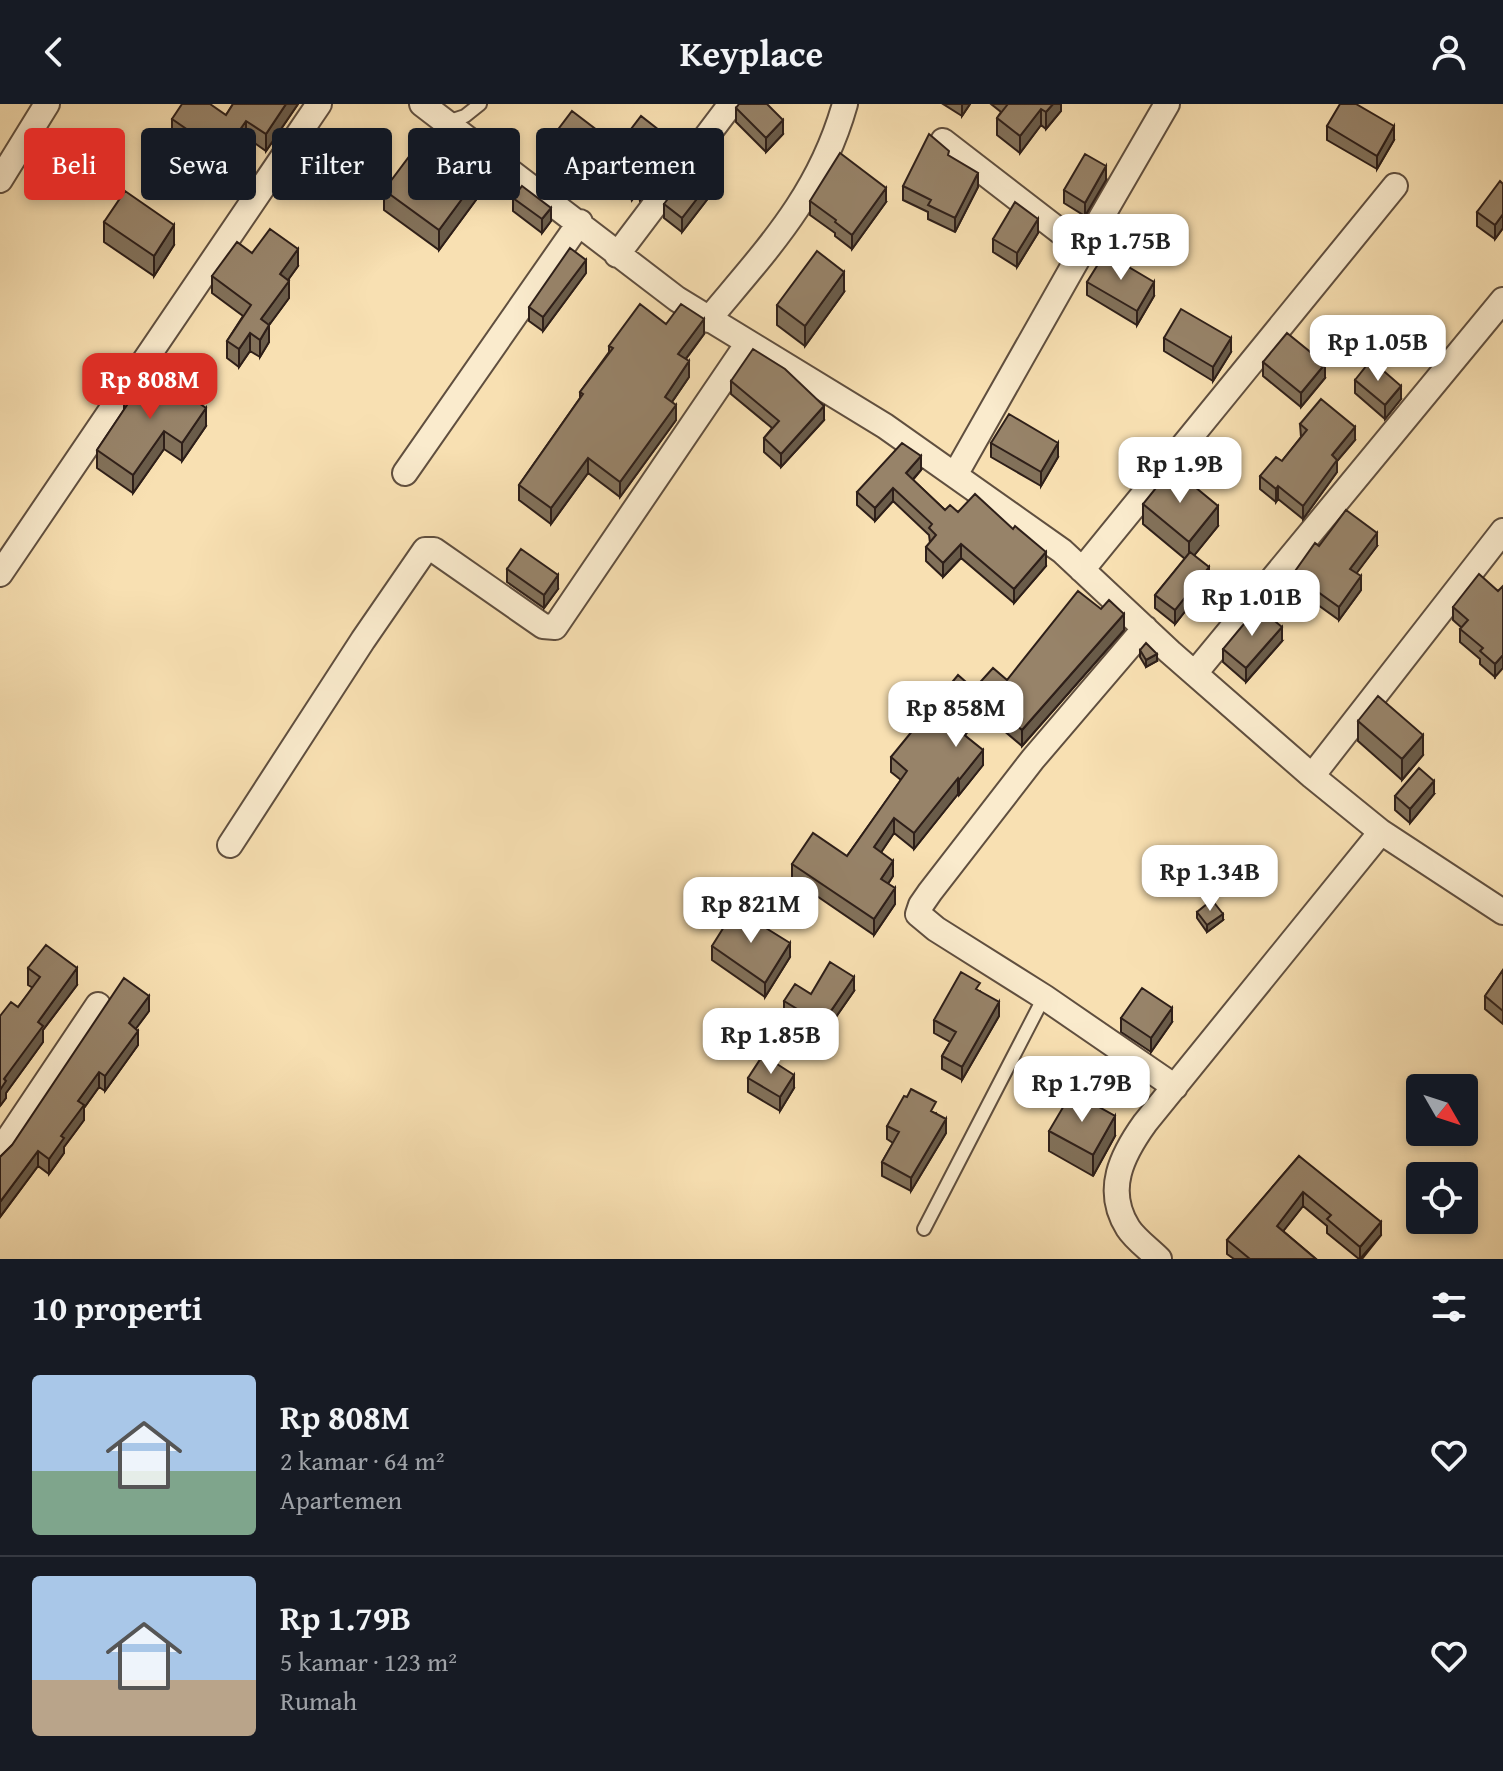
<!DOCTYPE html>
<html lang="id">
<head>
<meta charset="utf-8">
<style>
  :root { --surface:#171b24; --page:#20242c; --text:#f1f3f6; --muted:#9ea1a6; --line:#363941; --accent:#d93025 }
  body { margin:0; font-family:"Gentium Book Plus",serif; background:var(--page); color:var(--text); height:100vh; display:flex; flex-direction:column; font-size:30px; white-space:nowrap }
  * { box-sizing:border-box; margin:0 }
  p { font-size:26px; color:var(--muted) }
  .icon { flex:none; width:44px; height:44px; fill:none; stroke:currentColor; stroke-width:2; stroke-linecap:round; stroke-linejoin:round }
  .map { position:relative; height:1155px; overflow:hidden }
  .sheet { display:flex; flex-direction:column; background:var(--surface); flex:1 }
  .sheet>* { flex:none }
  .banner { position:absolute; left:24px; top:24px; width:800px; height:72px; display:flex; gap:16px }
  .needle { width:52px; rotate:129deg }
  .fabs { position:absolute; left:1406px; top:970px; display:grid; gap:16px }
  .fabs a { display:grid; place-items:center; width:72px; height:72px; border-radius:8px; background:var(--surface); box-shadow:0 4px 12px #0003; font-size:40px }
  .price { position:absolute; translate:-50% -68px; padding:0 18px; border-radius:16px; background:#fff; color:#222; font-size:26px; line-height:52px; filter:drop-shadow(0 2px 4px #0008) }
  .price::after { content:''; position:absolute; left:50%; top:48px; width:24px; height:18px; margin-left:-12px; background:inherit; clip-path:polygon(0 0,100% 0,50% 100%) }
  .price.selected { background:var(--accent); color:#fff }
  ul { padding:0; list-style:none }
  li { display:flex; align-items:center; gap:24px; height:200px; padding:0 32px }
  li+li { border-top:2px solid var(--line) }
  li span { display:grid; place-items:center; flex:none; width:224px; height:160px; border-radius:8px; color:#555 }
  li>.icon { margin-inline-start:auto }
  span .icon { width:96px; height:96px; fill:#fffc; stroke-width:1 }
  li b { font-size:34px }
  h2 { display:flex; justify-content:space-between; align-items:center; height:96px; padding:0 32px; font-size:34px }
  .tag { padding:0 28px; border-radius:8px; background:var(--surface); box-shadow:0 4px 12px #0003; font-size:28px; line-height:72px }
  .tag.selected { background:var(--accent); color:#fff }
  header { display:flex; justify-content:space-between; align-items:center; height:104px; padding:0 32px; background:var(--surface); font-size:36px; font-weight:600 }
  .map>svg:first-child { display:block }
  .lines { fill:none; stroke-linecap:round; stroke-linejoin:round }
  .service-casing { stroke:#604f3f; stroke-width:16 }
  .minor-casing { stroke:#604f3f; stroke-width:28 }
  .service { stroke:#faebcd; stroke-width:12 }
  .minor { stroke:#faebcd; stroke-width:24 }
  .wall { fill:#82715a; stroke:#2e1f19; stroke-width:2 }
  .shaded-wall { fill:#6a5c4a; stroke:#2e1f19; stroke-width:2 }
  .building { fill:#978369; stroke:#2e1f19; stroke-width:2 }
</style>
</head>
<body>
<header><svg class="icon" aria-label="back" viewBox="0 0 24 24"><path d="M15 5l-7 7 7 7"/></svg>Keyplace<svg class="icon" aria-label="person" viewBox="0 0 24 24"><circle cx="12" cy="8" r="4"/><path d="M4 21q1-7 8-7t8 7"/></svg></header>
<div class="map">
<svg width="1503" height="1155" viewBox="0 0 1503 1155">
  <rect width="100%" height="100%" fill="#f8e0b2"/>
  <filter id="stains"><feTurbulence type="fractalNoise" baseFrequency=".0025" numOctaves="4"/><feColorMatrix values="0 0 0 0 .2 0 0 0 0 .09 0 0 0 0 .02 0 0 0 .5 -.17"/></filter>
  <radialGradient id="worn" r=".72"><stop offset=".6" stop-color="#630" stop-opacity="0"/><stop offset="1" stop-color="#630" stop-opacity=".3"/></radialGradient>
  <g class="lines">
    <defs>
      <path id="service" d="M447 18 465 12 480 0
        M924 1125 1044 893"/>
      <path id="minor" d="M422 0 677 195 885 322 1062 447 1170 548 1312 672 1381 728 1503 808
        M943 37 1083 145 955 371
        M0 76 47 0
        M1083 145 1167 0
        M617 151 731 0
        M708 216C767 145 819 92 845 0
        M405 369 580 118
        M1082 466 1395 82
        M0 470 319 0
        M1145 524 1033 655 930 788 921 801 918 810 936 825 1044 893 1175 983
        M1195 569 1503 196
        M1312 672 1503 427
        M230 741 363 536 425 446H434L543 522 555 523 748 239
        M0 1047 98 901
        M1159 1155C1149 1145 1135 1135 1128 1124 1104 1086 1122 1051 1145 1019L1381 728"/>
    </defs>
    <use href="#service" class="service-casing"/>
    <use href="#minor" class="minor-casing"/>
    <use href="#service" class="service"/>
    <use href="#minor" class="minor"/>
  </g>
  <path class="wall" d="M233 0H298L266 47 246 33 223 66 172 32V15L226 11Z
    M943 0H970L962 12Z
    M991 0H1061V7L1046 25 1041 21 1020 49 997 31V14L1001 8Z
    M736 4 783 30 766 48 736 18Z
    M1327 22 1394 36 1377 65 1327 36Z
    M668 40 670 55 640 96 635 92 632 96 587 63 574 81 544 58V44Z
    M949 52 978 83 955 128 928 115V108L903 96V82Z
    M1106 76 1085 112 1064 99V86Z
    M1503 80V124L1495 135 1477 122V108Z
    M487 81 439 146 384 106V86Z
    M713 88 682 128 664 114V100Z
    M513 94 551 117 542 129 513 107Z
    M810 97 886 98 852 145 835 132V129L810 111Z
    M104 118 174 141 154 172 104 138Z
    M1038 129 1017 163 993 148V135Z
    M252 149 298 162 288 176 289 194 269 221V238L260 253 250 247 239 263 227 254V237L243 212 212 189V172Z
    M586 169 543 227 529 217V203Z
    M1087 178 1154 192 1137 221 1087 191Z
    M844 188 805 242 777 221V201Z
    M666 220 704 230 686 255 689 273 672 298 676 316 620 393 588 369 551 420 519 396V381L580 294V288L609 248V242Z
    M1164 234 1231 248 1213 277 1164 247Z
    M1263 258 1325 274 1301 303 1263 272Z
    M1355 276 1401 295 1385 315 1355 289Z
    M731 277 824 316 781 363 764 348V334L772 324 731 290Z
    M124 299 206 322 182 357 164 345 133 389 97 364V346L124 306Z
    M1300 320 1355 336 1337 357V368L1303 415 1278 395 1276 398 1260 385V372L1282 357 1301 333Z
    M991 339 1058 353 1041 382 991 353Z
    M921 366 913 376 945 406 958 408 1046 462 1014 499 961 454 943 473 926 457V443L930 439 929 431 893 397 875 417 857 401V388Z
    M1143 400 1218 422 1194 451 1209 477 1175 520 1155 504V491L1185 455 1143 420Z
    M1319 442H1377L1356 469 1361 486 1339 516 1293 483V470Z
    M507 465 558 485 544 504 507 478Z
    M1498 487 1495 573 1480 560V555L1460 538V525L1462 524 1453 516V503Z
    M1124 526 1022 642 983 609 965 631 983 661 959 691 958 690 914 745 894 729 881 748 893 772 888 780 895 800 874 831 792 775V760L847 752 901 676 891 668V653L974 585 1007 576Z
    M1282 537 1246 578 1223 558V545Z
    M1140 546 1157 557 1146 563 1140 553Z
    M1358 617 1423 651 1402 676 1358 637Z
    M1434 690 1410 719 1395 706V692Z
    M1197 808 1223 816 1207 828 1197 814Z
    M755 818 790 853 765 893 712 856V842Z
    M28 864 77 881 43 926V938L6 989V994L0 1002 18 903 33 884 28 881Z
    M1503 866V920L1485 905V892Z
    M854 887 822 933 784 910V897L811 890Z
    M980 887 999 912 962 976 942 965V952L950 938 934 929V916Z
    M149 907 136 924 138 941 105 987 99 983 84 1004V1016L64 1043V1049L49 1070 38 1062 0 1113V1053Z
    M1121 914 1172 918 1151 948 1121 928Z
    M748 974 794 984 780 1007 748 988Z
    M936 1009 946 1029 911 1087 882 1072V1058L893 1039 887 1035V1022Z
    M1049 1027 1115 1032 1093 1072 1049 1047Z
    M1299 1052 1381 1131 1362 1155H1359L1327 1129V1122L1303 1102 1283 1127 1316 1155H1234L1227 1150V1136Z"/>
  <path class="shaded-wall" d="M286 0H298L266 47V30Z
    M962 0H970L962 12Z
    M1053 0H1061V7L1046 25V8Z
    M1041 5V21L1020 49V32Z
    M783 16V30L766 48V34Z
    M246 17V33L223 66V50Z
    M1394 22V36L1377 65V52Z
    M668 33V45L670 42V55L640 96V82Z
    M587 49V63L574 81V67Z
    M487 61V81L439 146V126Z
    M1106 62V76L1085 112V99Z
    M978 69V83L955 128V114Z
    M713 74V88L682 128V114Z
    M635 78V92L632 96V83Z
    M886 84V98L852 145V131Z
    M551 104V117L542 129V115Z
    M1503 110V124L1495 135V121Z
    M1038 115V129L1017 163V149Z
    M174 121V141L154 172V152Z
    M298 145V162L280 187V170Z
    M586 156V169L543 227V213Z
    M844 168V188L805 242V222Z
    M289 177V194L261 232V215Z
    M1154 178V192L1137 221V207Z
    M704 215V230L678 265V250Z
    M269 221V238L260 253V236Z
    M250 229V247L239 263V245Z
    M1231 234V248L1213 277V263Z
    M689 257V273L665 308V293Z
    M1325 260V274L1301 303V289Z
    M1401 282V295L1385 315V301Z
    M676 301V316L620 393V378Z
    M824 302V316L781 363V350Z
    M206 304V322L182 357V339Z
    M1355 323V336L1337 357V368L1303 415V402L1332 351Z
    M164 327V345L133 389V371Z
    M1058 339V353L1041 382V368Z
    M921 352V366L906 383V369Z
    M588 354V369L551 420V404Z
    M1278 382V395L1276 398V385Z
    M893 384V397L875 417V404Z
    M1218 402V422L1189 458V438Z
    M1377 429V442L1350 478V465Z
    M961 440V454L943 473V459Z
    M1046 448V462L1014 499V485Z
    M1209 463V477L1175 520V506Z
    M558 471V485L544 504V491Z
    M1361 472V486L1339 516V503Z
    M1124 510V526L1022 642V626Z
    M1282 523V537L1246 578V564Z
    M1157 550V557L1146 563V556Z
    M1503 551V564L1495 573V560Z
    M983 594V609L957 640V625Z
    M1423 631V651L1402 676V655Z
    M983 646V661L959 691V676Z
    M958 674V690L914 745V729Z
    M1434 677V690L1410 719V705Z
    M894 714V729L874 759V743Z
    M893 757V772L881 790V775Z
    M895 784V800L874 831V815Z
    M1223 810V816L1207 828V821Z
    M790 839V853L765 893V879Z
    M77 864V881L43 926V938L6 989V994L0 1002V986L4 975 38 918Z
    M854 873V887L822 933V920Z
    M149 892V907L129 934V919Z
    M999 898V912L962 976V963Z
    M1172 904V918L1151 948V934Z
    M138 927V941L105 987V972Z
    M99 968V983L84 1004V1016L64 1043V1049L49 1070V1055L78 997Z
    M794 971V984L780 1007V993Z
    M1115 1012V1032L1093 1072V1051Z
    M946 1015V1029L911 1087V1074Z
    M38 1047V1062L0 1113V1098Z
    M1303 1088V1102L1277 1135V1122Z
    M1381 1118V1131L1360 1155V1143Z"/>
  <path class="building" d="M182 0H210L226 11 233 0H286L266 30 246 17 223 50 172 15Z
    M739 0H767L783 16 766 34 736 4Z
    M1008 0H1053L1046 8 1041 5 1020 32 997 14Z
    M1340 0H1356L1394 22 1377 52 1327 22Z
    M572 7 618 42 641 12 668 33 664 37 670 42 640 82 635 78 632 83 587 49 574 67 544 44Z
    M929 30 949 47 948 51 978 69 955 114 928 101 931 96 903 82Z
    M423 34 456 58 466 45 487 61 439 126 384 86Z
    M840 49 886 84 852 131 835 118 836 116 810 97Z
    M1085 50 1106 62 1085 99 1064 86Z
    M694 60 713 74 682 114 664 100Z
    M1500 77 1503 80V110L1495 121 1477 108Z
    M522 82 551 104 542 115 513 94Z
    M125 87 174 121 154 152 104 118Z
    M1015 98 1038 115 1017 149 993 135Z
    M270 125 298 145 280 170 289 177 261 215 269 221 260 236 250 229 239 245 227 237 251 201 212 172 237 138 252 149Z
    M570 144 586 156 543 213 529 203Z
    M817 147 844 168 805 222 777 201Z
    M1105 149 1154 178 1137 207 1087 178Z
    M640 200 666 220 681 200 704 215 678 250 689 257 665 293 676 301 620 378 588 354 551 404 519 381 583 290 580 288 613 244 609 242Z
    M1181 205 1231 234 1213 263 1164 234Z
    M1287 229 1325 260 1301 289 1263 258Z
    M753 245 785 265 824 302 781 350 764 334 779 317 731 277Z
    M1371 256 1401 282 1385 301 1355 276Z
    M148 264 206 304 182 339 164 327 133 371 97 346 127 301 124 299Z
    M1321 295 1355 323 1332 351 1337 356 1303 402 1278 382 1276 385 1260 372 1276 353 1282 357 1307 326 1300 320Z
    M1009 310 1058 339 1041 368 991 339Z
    M902 339 921 352 906 369 945 406 950 401 958 408 975 390 1013 425 1015 422 1046 448 1014 485 961 440 943 459 926 443 936 431 929 424 932 420 893 384 875 404 857 388Z
    M1172 364 1218 402 1189 438 1143 400Z
    M1346 406 1377 429 1350 465 1361 472 1339 503 1293 470 1315 439 1319 442Z
    M521 445 558 471 544 491 507 465Z
    M1190 448 1209 463 1175 506 1155 491Z
    M1479 470 1498 487 1503 482V551L1495 560 1480 547 1483 544 1460 525 1468 516 1453 503Z
    M1078 487 1101 505 1109 496 1124 510 1022 626 983 594 957 625 983 646 959 676 958 674 914 729 894 714 874 743 893 757 881 775 895 784 874 815 792 760 813 729 847 752 907 667 891 653 958 571 974 585 993 564 1007 576Z
    M1258 503 1282 523 1246 564 1223 545Z
    M1146 539 1157 550 1146 556 1140 546Z
    M1378 592 1423 631 1402 655 1358 617Z
    M1419 664 1434 677 1410 705 1395 692Z
    M1212 796 1223 810 1207 821 1197 808Z
    M737 802 755 813 753 816 790 839 765 879 712 842Z
    M46 841 77 864 38 918 43 922 4 975 6 977 0 986V912L11 898 18 903 40 873 28 864Z
    M830 858 854 873 822 920 784 897 795 880 811 890Z
    M1503 866V907L1485 892Z
    M961 868 980 879 976 885 999 898 962 963 942 952 956 928 934 916Z
    M124 874 149 892 129 919 138 927 105 972 99 968 78 997 84 1001 61 1032 64 1034 49 1055 38 1047 0 1098V1053L12 1041Z
    M1142 884 1172 904 1151 934 1121 914Z
    M763 951 794 971 780 993 748 974Z
    M911 985 936 998 931 1007 946 1015 911 1074 882 1058 899 1028 887 1022 904 992 907 993Z
    M1072 988 1115 1012 1093 1051 1049 1027Z
    M1299 1052 1381 1118 1360 1143 1327 1115 1331 1111 1303 1088 1277 1122 1316 1155H1250L1227 1136Z"/>
  <rect width="100%" height="100%" filter="url(#stains)"/>
  <rect width="100%" height="100%" fill="url(#worn)"/>
</svg>
<div class="fabs">
<a><svg class="needle" viewBox="-14 -14 28 28"><path d="M0-13l5 13h-10z" fill="#e53935"/><path d="M0 13l5-13h-10z" fill="#9ea1a6"/></svg></a>
<a><svg class="icon" aria-label="locate" viewBox="0 0 24 24"><circle cx="12" cy="12" r="6"/><path d="M12 2v4M12 18v4M2 12h4M18 12h4"/></svg></a>
</div>
<b class="price" style="left:1121px;top:178px">Rp 1.75B</b>
<b class="price" style="left:1378px;top:279px">Rp 1.05B</b>
<b class="price selected" style="left:150px;top:317px">Rp 808M</b>
<b class="price" style="left:1180px;top:401px">Rp 1.9B</b>
<b class="price" style="left:1252px;top:534px">Rp 1.01B</b>
<b class="price" style="left:956px;top:645px">Rp 858M</b>
<b class="price" style="left:1210px;top:809px">Rp 1.34B</b>
<b class="price" style="left:751px;top:841px">Rp 821M</b>
<b class="price" style="left:771px;top:972px">Rp 1.85B</b>
<b class="price" style="left:1082px;top:1020px">Rp 1.79B</b>
<div class="banner">
<a class="tag selected">Beli</a>
<a class="tag">Sewa</a>
<a class="tag">Filter</a>
<a class="tag">Baru</a>
<a class="tag">Apartemen</a>
</div>
</div>
<section class="sheet">
<h2>10 properti<svg class="icon" aria-label="filters" viewBox="0 0 24 24"><path d="M4 7h16M4 17h16"/><circle cx="9" cy="7" r="2"/><circle cx="15" cy="17" r="2"/></svg></h2>
<ul>
<li><span style="background:linear-gradient(#a9c7e8 60%,#7fa58c 0)"><svg class="icon" aria-label="home" viewBox="0 0 24 24"><path d="M3 11l9-7 9 7M6 9v11h12V9"/></svg></span><div><b>Rp 808M</b><p>2 kamar · 64 m²</p><p>Apartemen</p></div><svg class="icon" aria-label="heart" viewBox="0 0 24 24"><path d="M12 20l-8-8c-3-5 5-10 8-4 3-6 11-1 8 4z"/></svg></li>
<li><span style="background:linear-gradient(#a9c7e8 65%,#b9a48a 0)"><svg class="icon" aria-label="home" viewBox="0 0 24 24"><path d="M3 11l9-7 9 7M6 9v11h12V9"/></svg></span><div><b>Rp 1.79B</b><p>5 kamar · 123 m²</p><p>Rumah</p></div><svg class="icon" aria-label="heart" viewBox="0 0 24 24"><path d="M12 20l-8-8c-3-5 5-10 8-4 3-6 11-1 8 4z"/></svg></li>
</ul>
</section>
</body>
</html>
